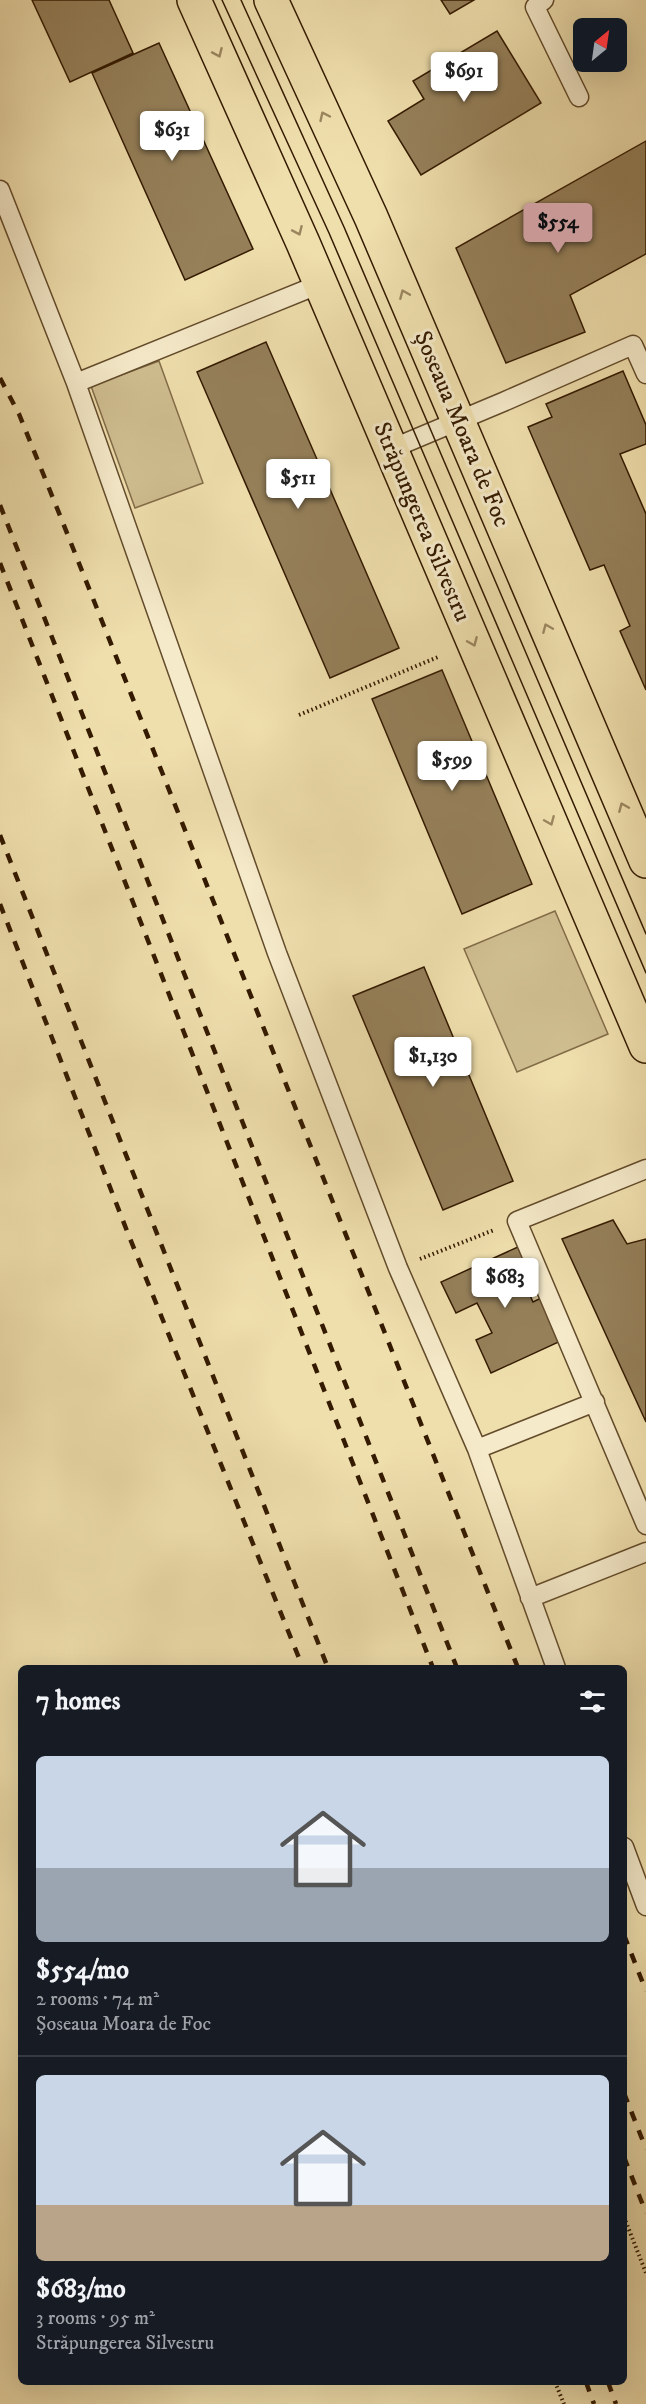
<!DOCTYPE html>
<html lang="en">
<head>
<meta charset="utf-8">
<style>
  :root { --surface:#171b24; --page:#242831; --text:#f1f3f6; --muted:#9ea1a6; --line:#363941; --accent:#c59692 }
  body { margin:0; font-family:"IM FELL DW Pica",serif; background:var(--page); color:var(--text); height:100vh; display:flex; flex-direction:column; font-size:22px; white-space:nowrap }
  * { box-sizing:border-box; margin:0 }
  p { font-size:20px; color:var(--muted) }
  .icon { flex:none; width:33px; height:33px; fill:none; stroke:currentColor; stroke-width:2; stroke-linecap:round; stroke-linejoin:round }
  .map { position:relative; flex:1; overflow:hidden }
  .sheet { position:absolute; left:18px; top:1665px; width:609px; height:720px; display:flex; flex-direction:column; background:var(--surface); border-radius:9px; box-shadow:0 6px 24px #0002 }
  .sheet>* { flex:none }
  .needle { width:39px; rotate:29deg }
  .controls { position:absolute; left:573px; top:18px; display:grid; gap:12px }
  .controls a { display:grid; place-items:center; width:54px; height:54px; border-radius:9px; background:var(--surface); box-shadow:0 6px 24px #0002; font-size:30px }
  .price { position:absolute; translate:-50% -51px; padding:0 14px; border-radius:6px; background:#fff; color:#222; font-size:20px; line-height:39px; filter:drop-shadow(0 2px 3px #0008) }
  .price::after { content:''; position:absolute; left:50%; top:36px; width:18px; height:14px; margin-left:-9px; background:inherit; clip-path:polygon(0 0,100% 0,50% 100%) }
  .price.selected { background:var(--accent); color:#111 }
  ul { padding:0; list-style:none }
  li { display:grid; align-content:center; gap:12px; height:318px; padding:0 18px }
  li+li { border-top:2px solid var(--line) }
  li span { display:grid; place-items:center; height:186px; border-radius:9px; color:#555 }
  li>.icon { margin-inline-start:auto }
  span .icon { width:108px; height:108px; fill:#fffc; stroke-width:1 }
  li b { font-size:26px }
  h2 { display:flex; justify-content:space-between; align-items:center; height:72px; padding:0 18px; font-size:26px }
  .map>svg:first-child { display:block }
  .green { fill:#cfbe90; stroke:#826c48; stroke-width:1.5 }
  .building { fill:#95805a; stroke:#341a00; stroke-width:1.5 }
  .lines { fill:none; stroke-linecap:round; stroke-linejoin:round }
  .lane-casing { stroke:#634b2b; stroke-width:21 }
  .primary-casing { stroke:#341a00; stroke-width:36 }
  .path { stroke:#341a00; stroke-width:4; stroke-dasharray:1.5 3; stroke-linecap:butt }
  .lane { stroke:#f5eaca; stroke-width:18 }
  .primary { stroke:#efdfad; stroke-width:33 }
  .tram { stroke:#341a00; stroke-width:1.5 }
  .rail { stroke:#341a00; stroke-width:4.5; stroke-dasharray:10 10; stroke-linecap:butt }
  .oneway { stroke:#9b865f }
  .labels { text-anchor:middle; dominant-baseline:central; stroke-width:6; stroke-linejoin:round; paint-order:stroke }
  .street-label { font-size:24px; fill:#341a00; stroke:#f5eaca }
</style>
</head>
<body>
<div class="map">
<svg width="646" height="2404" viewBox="0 0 646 2404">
  <rect width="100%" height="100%" fill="#efdfad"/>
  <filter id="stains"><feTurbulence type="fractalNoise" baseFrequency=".00333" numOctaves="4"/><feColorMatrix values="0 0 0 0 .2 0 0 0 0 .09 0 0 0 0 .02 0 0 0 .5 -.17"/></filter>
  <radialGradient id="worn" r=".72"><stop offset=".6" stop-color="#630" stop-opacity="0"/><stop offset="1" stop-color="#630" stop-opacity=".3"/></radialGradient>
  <path class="green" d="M159 361 203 483 135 508 91 386Z
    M555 911 608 1034 517 1072 464 949Z"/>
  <path class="building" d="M32 0H109L133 53 70 82Z
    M441 0H474L450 14Z
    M497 31 541 103 421 175 388 121 424 99 413 81Z
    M159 43 253 249 185 280 92 73Z
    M646 141V254L570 295 585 332 506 363 456 248Z
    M266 342 399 648 330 678 197 372Z
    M623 371 646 425V444L620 454 646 514V690L620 631 630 626 604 565 590 570 528 427 552 417 546 404Z
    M442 670 532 884 462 914 372 699Z
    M424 967 513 1181 443 1210 353 996Z
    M613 1220 627 1244 646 1239V1422L562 1239Z
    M520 1246 535 1277 524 1282 533 1302 543 1297 563 1340 491 1373 476 1340 492 1333 477 1303 456 1313 441 1282Z"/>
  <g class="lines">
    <defs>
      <path id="lane" d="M544 0 535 7 579 97
        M0 190 76 383 320 284
        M76 383 277 953 398 1268 477 1449 556 1668
        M391 449 503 402 633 345 646 374
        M646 1169 517 1221 646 1525
        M477 1449 595 1402
        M530 1598 646 1552
        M624 1847 646 1906"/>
      <path id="primary" d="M194 0 303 243 646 1046
        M271 0 371 217 646 861"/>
    </defs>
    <use href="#lane" class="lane-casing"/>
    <use href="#primary" class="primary-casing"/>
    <path class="path" d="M299 715 438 657
      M420 1259 494 1230
      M624 2217 646 2273
      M555 2382 564 2404"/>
    <use href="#lane" class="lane"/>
    <use href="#primary" class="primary"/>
    <path class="tram" d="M222 0 329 233 646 973
      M241 0 344 227 646 934"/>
    <path class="rail" d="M0 378 19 414 61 518 518 1668
      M0 505 457 1668
      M0 563 433 1668
      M0 835 328 1668
      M0 904 127 1231 303 1668
      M624 1935 646 1991
      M624 2093 646 2149
      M624 2157 646 2213
      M586 2382 594 2404
      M608 2382 616 2404"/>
  </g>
  <defs><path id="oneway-chevron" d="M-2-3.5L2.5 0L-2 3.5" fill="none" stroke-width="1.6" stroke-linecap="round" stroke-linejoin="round" transform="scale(1.5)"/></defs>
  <g class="oneway">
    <use href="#oneway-chevron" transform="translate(218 53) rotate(66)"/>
    <use href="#oneway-chevron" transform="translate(324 116) rotate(-115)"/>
    <use href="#oneway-chevron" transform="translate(298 231) rotate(66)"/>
    <use href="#oneway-chevron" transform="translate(404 294) rotate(-113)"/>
    <use href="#oneway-chevron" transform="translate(547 628) rotate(-113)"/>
    <use href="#oneway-chevron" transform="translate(473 642) rotate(67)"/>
    <use href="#oneway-chevron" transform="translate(623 807) rotate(-113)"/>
    <use href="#oneway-chevron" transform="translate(550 821) rotate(67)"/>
  </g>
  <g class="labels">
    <g class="street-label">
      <text transform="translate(462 429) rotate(67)">Șoseaua Moara de Foc</text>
      <text transform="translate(422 522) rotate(67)">Străpungerea Silvestru</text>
    </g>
  </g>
  <rect width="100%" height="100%" filter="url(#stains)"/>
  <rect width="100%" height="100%" fill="url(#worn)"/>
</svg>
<div class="controls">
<a><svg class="needle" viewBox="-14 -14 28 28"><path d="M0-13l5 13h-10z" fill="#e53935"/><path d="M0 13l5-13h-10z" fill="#9ea1a6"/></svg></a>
</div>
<b class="price" style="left:464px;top:103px">$691</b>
<b class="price" style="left:172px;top:162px">$631</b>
<b class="price selected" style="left:558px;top:254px">$554</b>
<b class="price" style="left:298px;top:510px">$511</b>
<b class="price" style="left:452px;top:792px">$599</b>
<b class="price" style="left:433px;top:1088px">$1,130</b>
<b class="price" style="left:505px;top:1309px">$683</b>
<section class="sheet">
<h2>7 homes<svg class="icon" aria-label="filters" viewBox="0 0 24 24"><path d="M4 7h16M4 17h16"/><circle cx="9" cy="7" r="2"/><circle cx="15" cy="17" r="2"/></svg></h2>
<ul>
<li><span style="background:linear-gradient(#c9d6e8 60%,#9aa5b1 0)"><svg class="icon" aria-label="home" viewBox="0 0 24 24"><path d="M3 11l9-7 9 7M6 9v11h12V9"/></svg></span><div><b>$554/mo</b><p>2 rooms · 74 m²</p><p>Șoseaua Moara de Foc</p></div></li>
<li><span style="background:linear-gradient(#c9d6e8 70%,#b9a48a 0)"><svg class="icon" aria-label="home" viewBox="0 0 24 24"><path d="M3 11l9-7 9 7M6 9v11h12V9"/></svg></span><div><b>$683/mo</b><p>3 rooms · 95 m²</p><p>Străpungerea Silvestru</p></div></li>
</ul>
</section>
</div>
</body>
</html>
